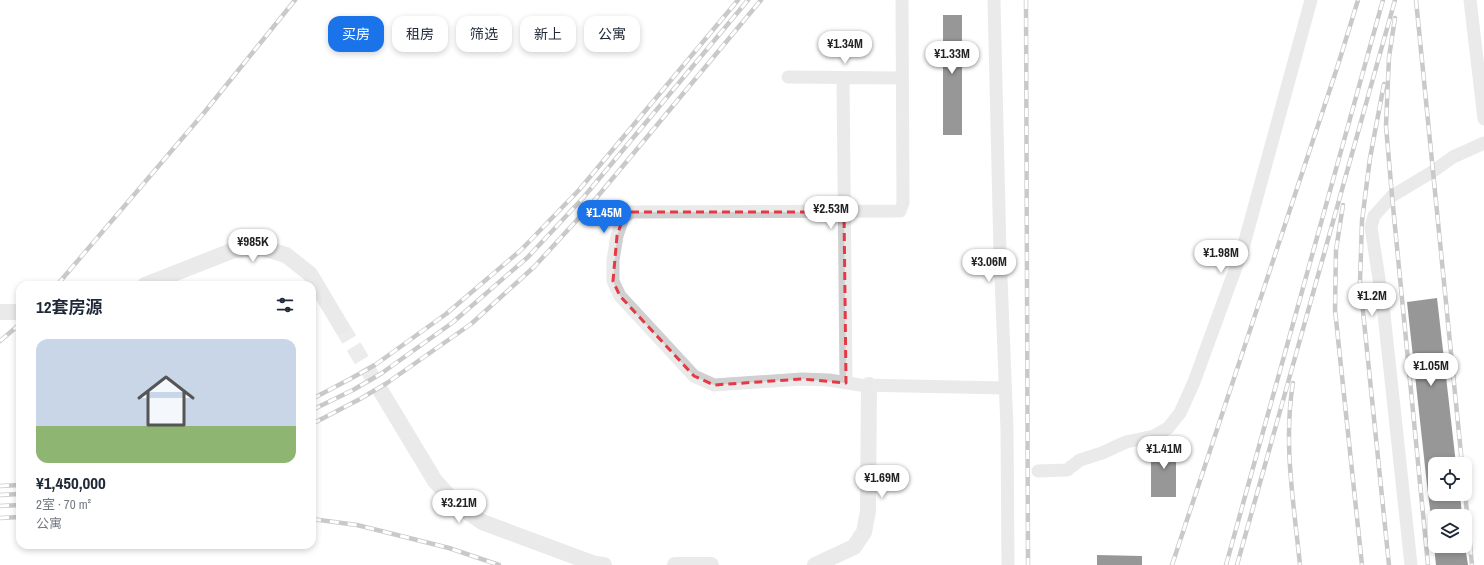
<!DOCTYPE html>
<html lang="zh">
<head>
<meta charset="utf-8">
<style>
  :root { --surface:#fff; --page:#f2f2f3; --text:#1f2937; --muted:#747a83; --line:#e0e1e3; --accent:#1a73e8 }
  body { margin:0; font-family:"Archivo Narrow","Noto Sans SC",sans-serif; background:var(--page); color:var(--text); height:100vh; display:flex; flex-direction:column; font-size:15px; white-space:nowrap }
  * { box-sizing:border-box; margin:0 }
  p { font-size:13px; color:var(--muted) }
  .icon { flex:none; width:22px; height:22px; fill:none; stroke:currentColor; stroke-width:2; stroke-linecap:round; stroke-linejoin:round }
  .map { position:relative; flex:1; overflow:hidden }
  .panel { position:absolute; left:16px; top:281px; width:300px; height:268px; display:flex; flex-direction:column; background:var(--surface); border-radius:12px; box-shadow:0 2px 6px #0003 }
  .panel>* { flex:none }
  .banner { position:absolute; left:328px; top:16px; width:380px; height:36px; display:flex; gap:8px }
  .controls { position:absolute; left:1428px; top:457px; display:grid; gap:8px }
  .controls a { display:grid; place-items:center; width:44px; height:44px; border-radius:8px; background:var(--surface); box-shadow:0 2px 6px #0003; font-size:20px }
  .price { position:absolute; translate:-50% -34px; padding:0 9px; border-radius:14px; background:#fff; color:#222; font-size:13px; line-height:26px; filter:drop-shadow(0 1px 2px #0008) }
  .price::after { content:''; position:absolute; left:50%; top:24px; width:12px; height:9px; margin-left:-6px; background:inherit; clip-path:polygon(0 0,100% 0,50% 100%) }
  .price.active { background:var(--accent); color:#fff }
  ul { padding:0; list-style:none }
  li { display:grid; align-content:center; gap:8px; height:212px; padding:0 20px }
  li+li { border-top:1px solid var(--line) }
  li span { display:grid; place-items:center; height:124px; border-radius:12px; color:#555 }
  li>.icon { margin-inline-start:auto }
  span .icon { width:72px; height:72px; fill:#fffc; stroke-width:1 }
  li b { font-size:17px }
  h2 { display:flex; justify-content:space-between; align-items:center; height:48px; padding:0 20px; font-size:17px }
  .tag { padding:0 14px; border-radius:12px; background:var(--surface); box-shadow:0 2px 6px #0003; font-size:14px; line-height:36px }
  .tag.active { background:var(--accent); color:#fff }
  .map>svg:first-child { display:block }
  .building { fill:#1a1a1a }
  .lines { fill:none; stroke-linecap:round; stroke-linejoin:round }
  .tertiary-tunnel { stroke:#d6d6d6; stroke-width:16; stroke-dasharray:16 8; stroke-linecap:butt }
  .minor { stroke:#d0d0d0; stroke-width:13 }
  .tertiary { stroke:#d0d0d0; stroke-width:16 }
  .rail-casing { stroke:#888; stroke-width:4.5 }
  .rail { stroke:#fff; stroke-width:3; stroke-dasharray:9; stroke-linecap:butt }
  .marked { fill:none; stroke:#e63946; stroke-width:3; stroke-dasharray:8 5; stroke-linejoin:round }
</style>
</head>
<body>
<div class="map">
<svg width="1484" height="565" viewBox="0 0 1484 565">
  <rect width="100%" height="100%" fill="#fff"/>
  <path class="building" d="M943 15H962V135H943Z
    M1437 298 1456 464H1435V493L1428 494 1407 302Z
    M1160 442H1176V497H1151V445Z
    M1428 494H1460L1462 516H1431Z
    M1434 546H1465L1468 565H1436Z
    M1097 555 1142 556V565H1097Z"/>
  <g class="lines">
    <path class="tertiary-tunnel" d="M341 326 382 393"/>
    <path class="minor" d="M902 0 903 203 900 211 631 212 623 218 617 236 613 260V281L620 296 694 376 714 385 802 379 829 380 860 385 1005 388
      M994 0 1000 252 1007 429 1008 565
      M1470 0 1484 119
      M788 77 902 78
      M843 78 846 383
      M1038 471 1067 470 1080 460 1102 453 1126 442 1154 436 1168 428 1180 413 1194 382 1243 248 1311 0
      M1411 565 1383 305 1371 227 1374 216 1392 196 1432 172 1453 157 1484 143"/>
    <path class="tertiary" d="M145 285 234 250 263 248 286 255 310 274 341 326
      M0 312H20
      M382 393 435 481 457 505 482 522 595 564 604 565
      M675 565H711
      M815 565 854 547 864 532 868 511 869 385"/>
    <defs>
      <path id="rail" d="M1026 0 1028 565
        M1416 0 1462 464
        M1395 18 1389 57 1386 126 1392 196 1428 565
        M1384 84 1370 158 1362 221 1360 282 1389 565
        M1343 205 1336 250 1335 310 1362 565
        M57 285 203 114 295 0
        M0 341 20 324
        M1293 383C1283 443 1294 505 1300 565
        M312 399 350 379 375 365 446 314 521 250 579 190 738 0
        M312 410 353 390 382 373 452 323 528 257 583 198 748 0
        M312 424 360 399 387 383 471 324 534 267 588 208 761 0
        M0 486 20 485
        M1465 492 1472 565
        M0 495 20 494
        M0 506 20 505
        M0 518 20 517
        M312 519 357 525 449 548 499 565
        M1172 565 1338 65 1358 0
        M1226 565 1383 0
        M1237 565 1395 0"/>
    </defs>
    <use href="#rail" class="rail-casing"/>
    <use href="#rail" class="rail"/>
  </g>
  <path d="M0 0H1484V565H0ZM631 212H844L846 383 802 379 714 385 694 376 620 296 613 281 617 236 623 218Z" fill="#fff" fill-opacity=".55" fill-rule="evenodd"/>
  <path class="marked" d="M631 212H844L846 383 802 379 714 385 694 376 620 296 613 281 617 236 623 218Z"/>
</svg>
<div class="controls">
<a><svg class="icon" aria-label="locate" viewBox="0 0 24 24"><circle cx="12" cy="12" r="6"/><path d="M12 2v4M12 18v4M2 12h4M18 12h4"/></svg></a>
<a><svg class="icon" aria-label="layers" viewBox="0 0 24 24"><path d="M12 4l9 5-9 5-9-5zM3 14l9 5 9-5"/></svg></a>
</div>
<b class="price" style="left:845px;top:65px">¥1.34M</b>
<b class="price" style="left:952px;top:75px">¥1.33M</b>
<b class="price" style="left:831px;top:230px">¥2.53M</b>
<b class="price active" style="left:604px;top:234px">¥1.45M</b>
<b class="price" style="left:253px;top:263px">¥985K</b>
<b class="price" style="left:1221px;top:274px">¥1.98M</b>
<b class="price" style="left:989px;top:283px">¥3.06M</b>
<b class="price" style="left:1372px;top:317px">¥1.2M</b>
<b class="price" style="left:1431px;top:387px">¥1.05M</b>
<b class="price" style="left:1164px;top:470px">¥1.41M</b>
<b class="price" style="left:882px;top:499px">¥1.69M</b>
<b class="price" style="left:459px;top:524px">¥3.21M</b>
<div class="banner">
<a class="tag active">买房</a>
<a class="tag">租房</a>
<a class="tag">筛选</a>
<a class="tag">新上</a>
<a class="tag">公寓</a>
</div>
<section class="panel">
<h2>12套房源<svg class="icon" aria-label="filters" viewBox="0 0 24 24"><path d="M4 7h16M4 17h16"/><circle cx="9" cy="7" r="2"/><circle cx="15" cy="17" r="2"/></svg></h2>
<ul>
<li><span style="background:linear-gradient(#c9d6e8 70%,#8fb573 0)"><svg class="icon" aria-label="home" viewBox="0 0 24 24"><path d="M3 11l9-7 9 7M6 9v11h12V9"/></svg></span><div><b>¥1,450,000</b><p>2室 · 70 m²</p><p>公寓</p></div></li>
</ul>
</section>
</div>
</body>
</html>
